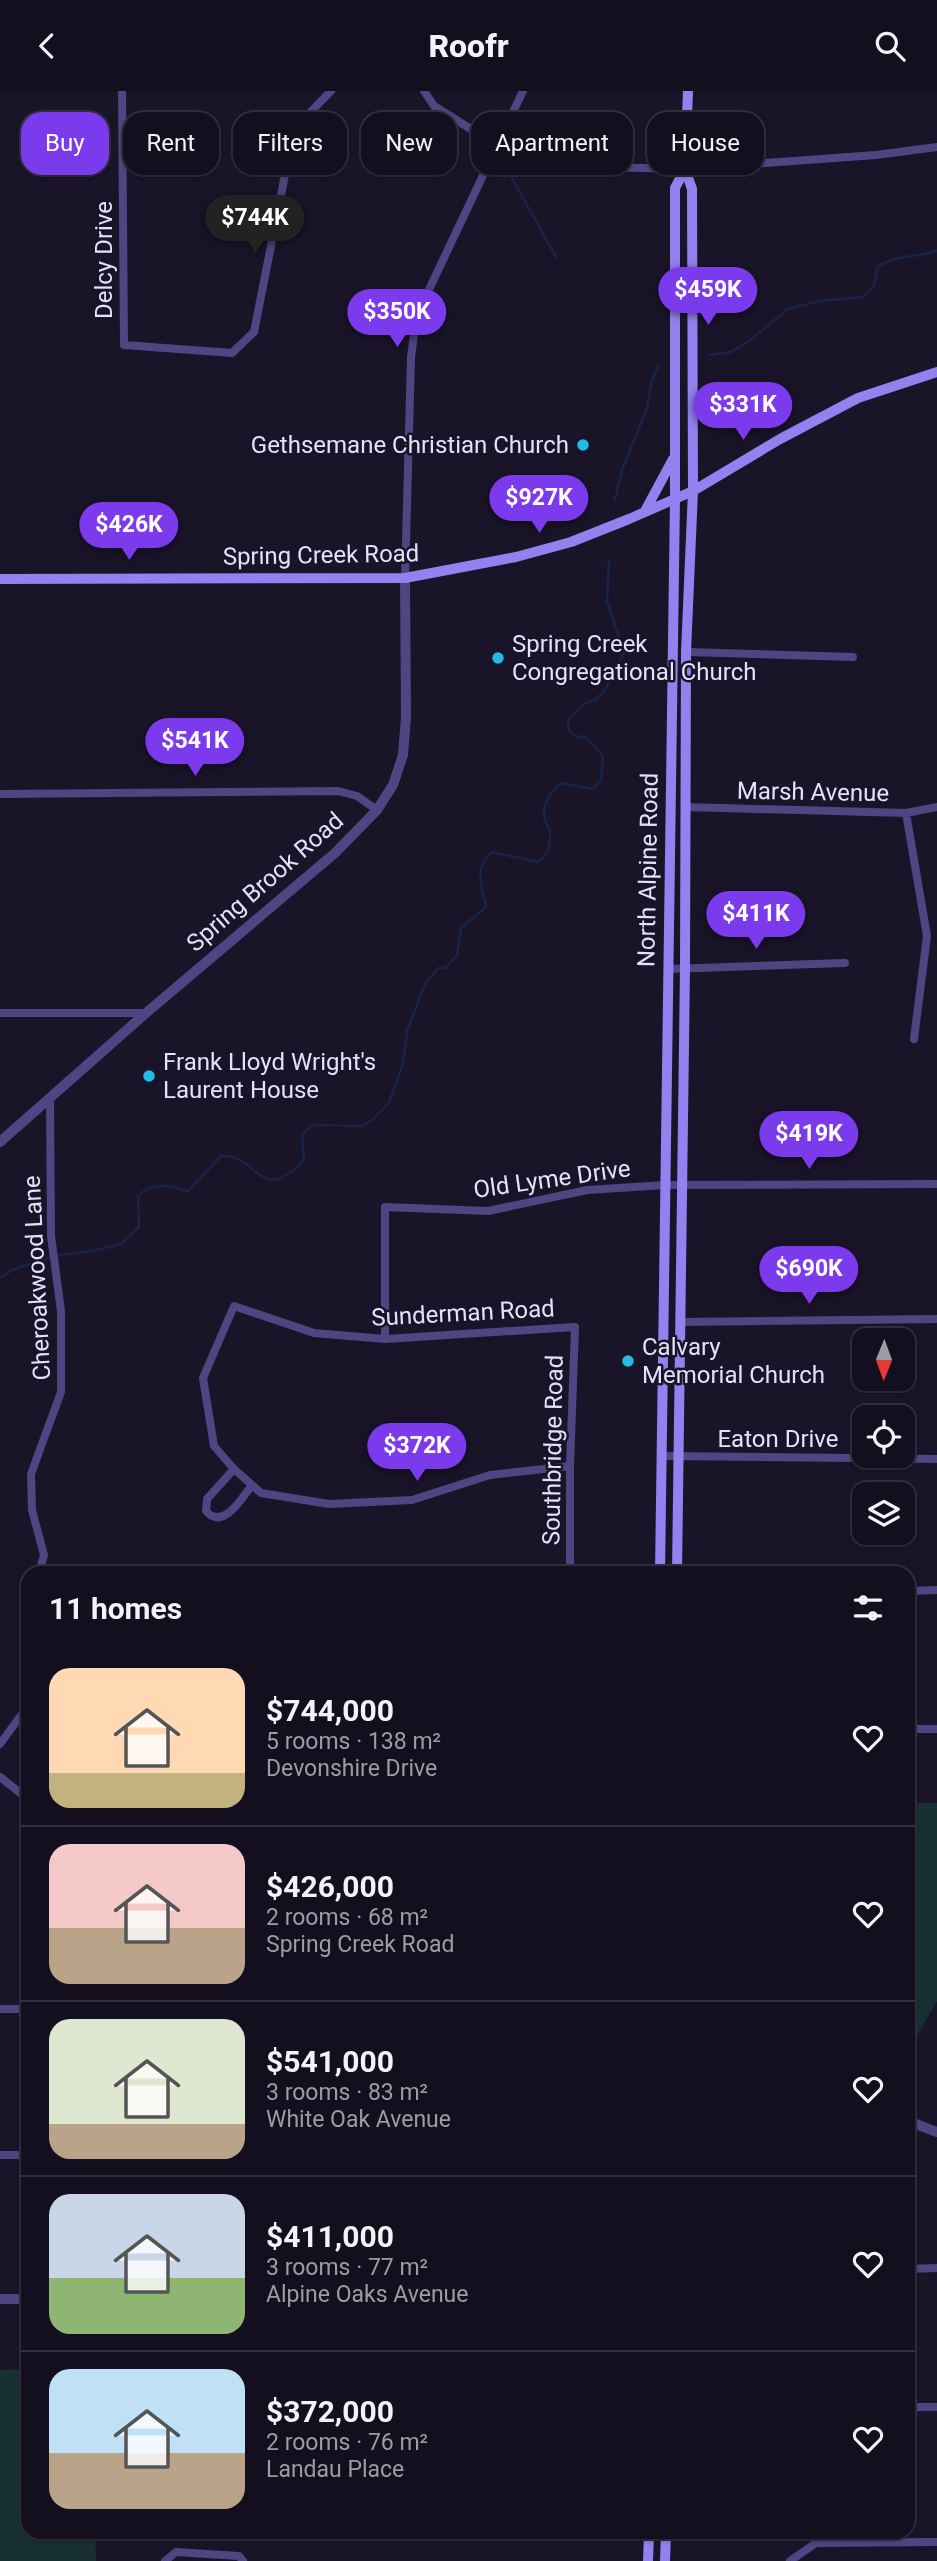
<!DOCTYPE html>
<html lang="en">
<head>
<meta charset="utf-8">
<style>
  :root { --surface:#140f1f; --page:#1d1828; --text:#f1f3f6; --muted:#9d9ca4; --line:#332f3d; --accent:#7c3aed }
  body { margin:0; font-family:Roboto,sans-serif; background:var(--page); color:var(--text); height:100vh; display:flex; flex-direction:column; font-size:26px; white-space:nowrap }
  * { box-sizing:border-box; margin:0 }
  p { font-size:23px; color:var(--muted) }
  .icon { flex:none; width:38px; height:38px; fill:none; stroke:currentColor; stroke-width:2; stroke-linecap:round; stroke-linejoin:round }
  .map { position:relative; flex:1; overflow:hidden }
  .details { position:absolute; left:21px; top:1475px; width:894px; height:973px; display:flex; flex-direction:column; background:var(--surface); border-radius:21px; box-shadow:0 2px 5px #0004,0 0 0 2px var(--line) }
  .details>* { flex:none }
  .banner { position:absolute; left:21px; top:21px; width:896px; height:63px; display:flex; gap:14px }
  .needle { width:46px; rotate:181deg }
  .fabs { position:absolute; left:852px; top:1237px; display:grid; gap:14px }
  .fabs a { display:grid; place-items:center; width:63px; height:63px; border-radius:14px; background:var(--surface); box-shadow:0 2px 5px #0004,0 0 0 2px var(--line); font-size:35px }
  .price { position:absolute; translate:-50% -60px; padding:0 16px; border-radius:24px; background:var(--accent); color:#fff; font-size:23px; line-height:46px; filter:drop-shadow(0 2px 4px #0008) }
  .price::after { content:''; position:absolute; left:50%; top:42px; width:21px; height:16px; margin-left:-10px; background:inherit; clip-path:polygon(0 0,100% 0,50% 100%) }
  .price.selected { background:#222; color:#fff }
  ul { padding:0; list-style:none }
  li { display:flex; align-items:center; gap:21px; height:175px; padding:0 28px }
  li+li { border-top:2px solid var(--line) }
  li span { display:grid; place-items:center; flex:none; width:196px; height:140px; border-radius:21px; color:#555 }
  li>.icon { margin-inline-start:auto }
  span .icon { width:84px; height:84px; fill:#fffc; stroke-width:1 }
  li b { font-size:30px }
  h2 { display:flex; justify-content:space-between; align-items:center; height:84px; padding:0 28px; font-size:30px }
  .pill { padding:0 24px; border-radius:21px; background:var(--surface); box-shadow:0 2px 5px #0004,0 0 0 2px var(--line); font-size:24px; line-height:63px }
  .pill.selected { background:var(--accent); color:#fff }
  header { display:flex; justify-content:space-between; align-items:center; height:91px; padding:0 28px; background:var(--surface); font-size:32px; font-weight:800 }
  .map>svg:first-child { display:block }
  .green { fill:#183032 }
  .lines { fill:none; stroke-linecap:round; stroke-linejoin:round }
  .stream { stroke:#16244b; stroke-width:2.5 }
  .minor { stroke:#4f4582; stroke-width:8 }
  .tertiary { stroke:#4f4582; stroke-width:10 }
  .secondary { stroke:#9282f0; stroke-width:10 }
  .poi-dot { fill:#23bae4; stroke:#1a1429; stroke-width:2.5 }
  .labels { text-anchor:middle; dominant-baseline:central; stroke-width:5; stroke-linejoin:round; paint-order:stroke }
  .street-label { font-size:24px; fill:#e6e0fb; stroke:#1a1429 }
  .poi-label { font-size:24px; fill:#e6e0fb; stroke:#1a1429; text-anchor:start }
</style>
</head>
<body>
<header><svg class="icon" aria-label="back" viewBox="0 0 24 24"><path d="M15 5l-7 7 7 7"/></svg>Roofr<svg class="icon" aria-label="search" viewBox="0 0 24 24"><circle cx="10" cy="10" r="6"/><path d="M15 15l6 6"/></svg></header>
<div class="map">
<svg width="937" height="2470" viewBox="0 0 937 2470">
  <rect width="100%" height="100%" fill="#1a1429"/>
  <path class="green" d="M908 1712H937V1910L908 1960Z
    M28 2278V2441H95L96 2470H0V2279Z"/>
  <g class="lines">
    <path class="stream" d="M509 82 556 166
      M710 264 731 261 749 250 788 218 820 210 863 206 874 195 877 177C893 163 917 167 937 160
      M615 409 622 379 647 317 652 290 658 275
      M0 1187 12 1179 54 1165 92 1160 121 1153 139 1136 138 1105C153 1090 169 1095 188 1100L221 1065C258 1062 261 1118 304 1068L302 1044 312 1034 362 1035 373 1028 389 1012 403 972 407 940 425 893 438 877H445L457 864 461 837 486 816C482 794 473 779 492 761L538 771C550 762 550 754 550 739 537 722 547 704 561 692L592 698 601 690 603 665 587 647 576 645 569 640 568 629 584 613 595 609 605 599 624 562 607 510 609 470"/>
    <path class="minor" d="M122 0 124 254 232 262 254 241 294 38 331 0
      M424 0 434 15 498 55 560 75 685 78 876 64 937 56
      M271 26 294 38
      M405 487 411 267 416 226 523 0
      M686 561 853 566
      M0 703 338 700 357 705 377 719
      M686 716 906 722 937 716
      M906 722 927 845 914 948
      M668 878 845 872
      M0 922H146
      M681 1231 937 1228
      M385 1248V1116L488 1120 587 1099 665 1094 937 1093
      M662 1365 937 1368
      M570 1375 490 1384 412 1409 329 1413 261 1402 234 1378 214 1355 203 1287 234 1215 314 1242 385 1248 575 1236 570 1375V1482
      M234 1378 207 1408 206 1420C223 1440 242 1407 252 1394
      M39 1482 44 1464 32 1419 31 1383 61 1301V1220L51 1145 50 1007
      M908 1500 937 1499
      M908 1638H937
      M0 1653 28 1615
      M0 1686 28 1708
      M0 1918H28
      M0 2064H28
      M908 2178 937 2177
      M908 2316H937
      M165 2470 176 2461 239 2465 243 2470
      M790 2470 816 2452 937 2451"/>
    <path class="tertiary" d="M0 1051 146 922 335 762 377 719 393 694 403 664 406 626 405 487
      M908 2030 937 2041
      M0 2208H28"/>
    <path class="secondary" d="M645 420 673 368
      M0 488 405 487 516 466 571 451 629 428 693 400 780 348 858 307 937 281
      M660 1482 675 407V97L685 78
      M677 1482 685 877 686 561 693 400 692 98 685 78 688 0
      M648 2470 649 2441
      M665 2470 666 2441"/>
  </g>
  <g class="poi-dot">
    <circle cx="583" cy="354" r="7"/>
    <circle cx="498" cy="567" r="7"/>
    <circle cx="149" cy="985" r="7"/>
    <circle cx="628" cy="1270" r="7"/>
  </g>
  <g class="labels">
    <g class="street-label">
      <text transform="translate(104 169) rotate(-90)">Delcy Drive</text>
      <text transform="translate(321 464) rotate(-1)">Spring Creek Road</text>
      <text transform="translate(813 701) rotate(1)">Marsh Avenue</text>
      <text transform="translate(648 779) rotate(-89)">North Alpine Road</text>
      <text transform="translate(265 791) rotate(-41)">Spring Brook Road</text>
      <text transform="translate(552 1088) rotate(-8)">Old Lyme Drive</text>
      <text transform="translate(37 1187) rotate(-93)">Cheroakwood Lane</text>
      <text transform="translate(463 1222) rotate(-3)">Sunderman Road</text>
      <text x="778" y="1348">Eaton Drive</text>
      <text transform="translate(553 1359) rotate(-89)">Southbridge Road</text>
    </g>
    <g class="poi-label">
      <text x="569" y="354" text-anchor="end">Gethsemane Christian Church</text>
      <text x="512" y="553">Spring Creek<tspan x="512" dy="28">Congregational Church</tspan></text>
      <text x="163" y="971">Frank Lloyd Wright's<tspan x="163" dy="28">Laurent House</tspan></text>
      <text x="642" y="1256">Calvary<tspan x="642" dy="28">Memorial Church</tspan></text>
    </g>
  </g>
</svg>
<div class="fabs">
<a><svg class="needle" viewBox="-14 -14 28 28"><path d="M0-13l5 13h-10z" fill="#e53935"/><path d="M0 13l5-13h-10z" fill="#9d9ca4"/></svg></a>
<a><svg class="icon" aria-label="locate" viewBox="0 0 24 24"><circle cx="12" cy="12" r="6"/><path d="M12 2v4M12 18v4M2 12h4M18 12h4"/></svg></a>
<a><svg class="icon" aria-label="layers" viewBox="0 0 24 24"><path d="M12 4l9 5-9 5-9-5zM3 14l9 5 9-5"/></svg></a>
</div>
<b class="price selected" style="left:255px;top:164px">$744K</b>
<b class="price" style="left:708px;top:236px">$459K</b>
<b class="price" style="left:397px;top:258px">$350K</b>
<b class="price" style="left:743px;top:351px">$331K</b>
<b class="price" style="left:539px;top:444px">$927K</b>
<b class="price" style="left:129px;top:471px">$426K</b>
<b class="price" style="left:195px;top:687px">$541K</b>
<b class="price" style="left:756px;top:860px">$411K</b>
<b class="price" style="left:809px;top:1080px">$419K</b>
<b class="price" style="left:809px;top:1215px">$690K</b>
<b class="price" style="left:417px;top:1392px">$372K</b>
<div class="banner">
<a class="pill selected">Buy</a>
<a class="pill">Rent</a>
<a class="pill">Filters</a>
<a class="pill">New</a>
<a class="pill">Apartment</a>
<a class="pill">House</a>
</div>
<section class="details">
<h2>11 homes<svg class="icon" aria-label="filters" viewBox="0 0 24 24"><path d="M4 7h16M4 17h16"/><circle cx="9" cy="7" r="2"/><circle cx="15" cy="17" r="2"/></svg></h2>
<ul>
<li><span style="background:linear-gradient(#ffd9b3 75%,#c2b280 0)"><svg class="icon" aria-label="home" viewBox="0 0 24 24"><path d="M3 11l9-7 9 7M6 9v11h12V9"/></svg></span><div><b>$744,000</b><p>5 rooms · 138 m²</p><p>Devonshire Drive</p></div><svg class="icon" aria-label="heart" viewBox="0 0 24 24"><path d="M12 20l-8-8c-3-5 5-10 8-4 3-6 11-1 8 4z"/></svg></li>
<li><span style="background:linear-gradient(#f6c9c9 60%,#b9a48a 0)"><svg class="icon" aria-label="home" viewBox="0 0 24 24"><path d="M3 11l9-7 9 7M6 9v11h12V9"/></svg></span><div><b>$426,000</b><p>2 rooms · 68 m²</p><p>Spring Creek Road</p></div><svg class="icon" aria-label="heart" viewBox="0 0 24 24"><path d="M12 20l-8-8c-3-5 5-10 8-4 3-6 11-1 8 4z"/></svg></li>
<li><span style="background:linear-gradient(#dfe7d0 75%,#b9a48a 0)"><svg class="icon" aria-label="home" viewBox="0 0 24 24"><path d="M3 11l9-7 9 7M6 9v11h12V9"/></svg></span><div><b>$541,000</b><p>3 rooms · 83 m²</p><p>White Oak Avenue</p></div><svg class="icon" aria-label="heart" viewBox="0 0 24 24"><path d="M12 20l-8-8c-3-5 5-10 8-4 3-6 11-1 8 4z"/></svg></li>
<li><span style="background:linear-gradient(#c9d6e8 60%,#8fb573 0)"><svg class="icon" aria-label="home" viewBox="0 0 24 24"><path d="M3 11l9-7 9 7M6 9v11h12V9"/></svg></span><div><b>$411,000</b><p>3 rooms · 77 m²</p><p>Alpine Oaks Avenue</p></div><svg class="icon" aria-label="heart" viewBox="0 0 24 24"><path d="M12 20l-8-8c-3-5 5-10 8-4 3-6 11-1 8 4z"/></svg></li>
<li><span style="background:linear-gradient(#bfe0f5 60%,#b9a48a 0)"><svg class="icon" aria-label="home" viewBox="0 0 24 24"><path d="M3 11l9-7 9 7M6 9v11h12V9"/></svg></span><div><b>$372,000</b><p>2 rooms · 76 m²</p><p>Landau Place</p></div><svg class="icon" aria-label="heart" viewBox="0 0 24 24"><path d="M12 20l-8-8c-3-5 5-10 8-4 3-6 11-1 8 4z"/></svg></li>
</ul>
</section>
</div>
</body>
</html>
